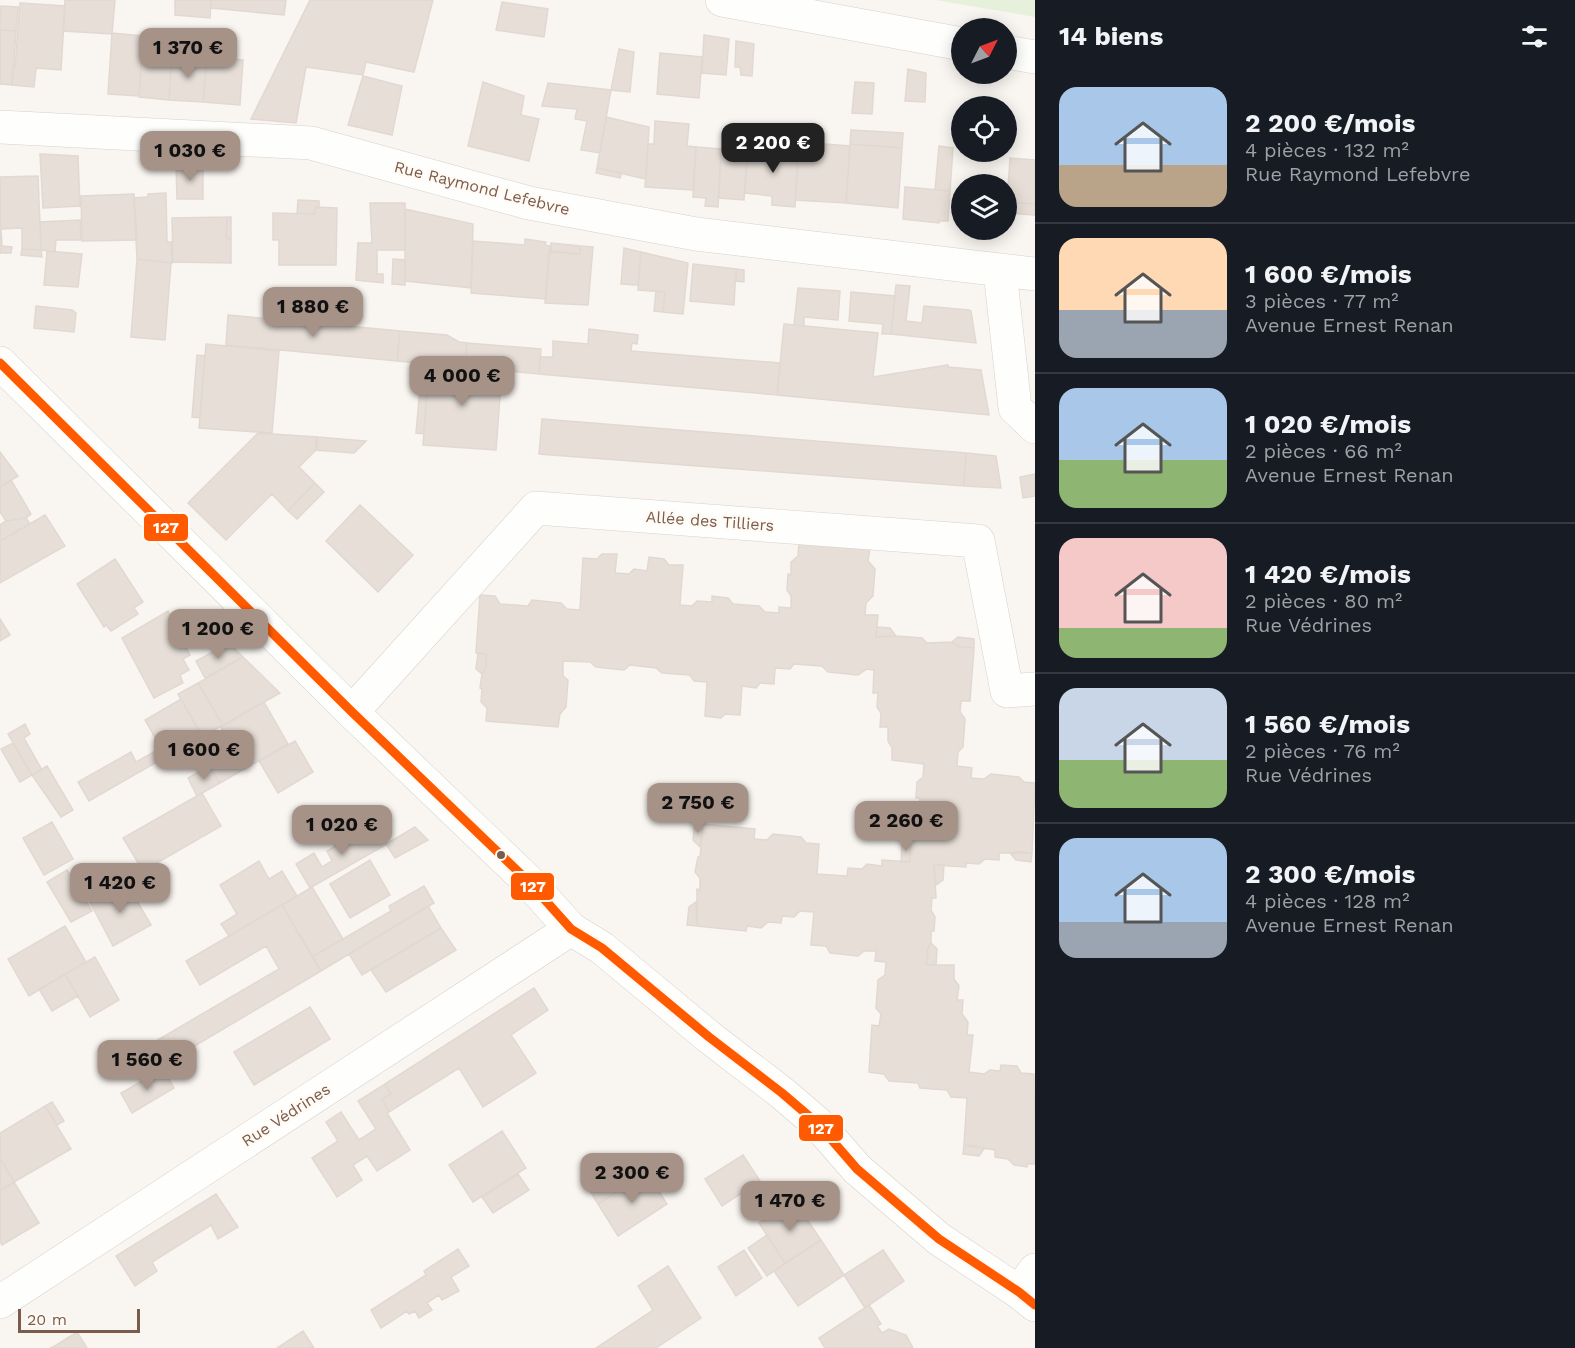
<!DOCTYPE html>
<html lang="fr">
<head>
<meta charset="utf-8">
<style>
  :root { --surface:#171b24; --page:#242831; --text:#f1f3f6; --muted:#9ea1a6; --line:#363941; --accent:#a69286 }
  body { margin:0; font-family:"Work Sans",sans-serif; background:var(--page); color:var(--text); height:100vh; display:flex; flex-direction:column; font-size:22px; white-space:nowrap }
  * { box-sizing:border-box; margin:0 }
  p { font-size:20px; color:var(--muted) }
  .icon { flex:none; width:33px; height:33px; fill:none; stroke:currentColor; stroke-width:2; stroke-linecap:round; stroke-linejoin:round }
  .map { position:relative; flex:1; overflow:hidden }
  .details { display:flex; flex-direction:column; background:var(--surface); width:540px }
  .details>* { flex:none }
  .needle { width:39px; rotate:48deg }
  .buttons { position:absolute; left:951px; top:18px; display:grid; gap:12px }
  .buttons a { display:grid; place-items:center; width:66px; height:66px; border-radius:50%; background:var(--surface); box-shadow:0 3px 15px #0003; font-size:30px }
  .scale { position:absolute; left:18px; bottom:15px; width:122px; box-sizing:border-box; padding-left:6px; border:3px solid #7a5c4d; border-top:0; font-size:16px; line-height:21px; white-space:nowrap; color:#7a5c4d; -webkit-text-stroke:4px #fffaf3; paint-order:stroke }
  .price { position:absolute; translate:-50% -51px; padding:0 14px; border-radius:12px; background:var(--accent); color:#111; font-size:20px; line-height:39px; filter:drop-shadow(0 2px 3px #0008) }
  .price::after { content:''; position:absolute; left:50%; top:36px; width:18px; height:14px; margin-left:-9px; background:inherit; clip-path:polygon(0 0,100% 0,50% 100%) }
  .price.current { background:#222; color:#fff }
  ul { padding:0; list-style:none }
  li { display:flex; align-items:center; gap:18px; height:150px; padding:0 24px }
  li+li { border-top:2px solid var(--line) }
  li span { display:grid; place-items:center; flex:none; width:168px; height:120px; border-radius:18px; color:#555 }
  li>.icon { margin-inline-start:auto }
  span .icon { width:72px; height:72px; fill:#fffc; stroke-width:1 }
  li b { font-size:26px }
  h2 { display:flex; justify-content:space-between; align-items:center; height:72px; padding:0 24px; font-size:26px }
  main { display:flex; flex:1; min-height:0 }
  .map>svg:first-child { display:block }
  .green { fill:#e7f0db }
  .building { fill:#e6ded7; stroke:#e2d8d2; stroke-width:1.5 }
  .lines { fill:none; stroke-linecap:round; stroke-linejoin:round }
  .minor-casing { stroke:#d7d1cb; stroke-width:34 }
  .tertiary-casing { stroke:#d7d1cb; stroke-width:34 }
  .minor { stroke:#fefefd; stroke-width:33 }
  .tertiary { stroke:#fefefd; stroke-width:33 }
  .bus-1-casing { stroke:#fffaf3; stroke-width:14 }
  .bus-1 { stroke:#ff5a00; stroke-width:9 }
  .bus-dot { fill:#7a5c4d; stroke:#fffaf3; stroke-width:2 }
  .labels { text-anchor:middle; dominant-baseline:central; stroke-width:4.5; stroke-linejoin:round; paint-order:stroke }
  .street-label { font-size:16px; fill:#7a5c4d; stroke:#fffaf3 }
  .line-badge { stroke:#fffaf3; stroke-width:2 }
  .badge-label { font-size:16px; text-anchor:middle; font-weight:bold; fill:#fff }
</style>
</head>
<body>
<main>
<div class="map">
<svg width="1035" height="1348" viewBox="0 0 1035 1348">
  <rect width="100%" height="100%" fill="#f9f5f0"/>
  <path class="green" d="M936 0H1035V17Z"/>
  <path class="building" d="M65 0H115L112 34 63 31Z
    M175 0H211L210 18 175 15Z
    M211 0H286L284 15 211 8Z
    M310 0H433L414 72 366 62 363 75 306 67 296 123 251 119Z
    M502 2 548 9 544 37 496 30Z
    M20 3 65 6 61 70 36 68 34 87 12 85 13 67H15Z
    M1 6 18 7 16 31 0 30Z
    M0 30 16 31 12 85 0 84Z
    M112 33 143 36 139 96 108 94Z
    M704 35 729 39 726 75 702 73Z
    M736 41 754 44 752 76 741 75 740 67H735Z
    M619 49 634 52 630 92 611 90Z
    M142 50 172 53 169 100 139 97Z
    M172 53H178L177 56 207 58 203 102 169 100Z
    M660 53 702 57 699 98 657 94Z
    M207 57 243 60 240 105 203 102Z
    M908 69 926 73 925 102 905 101Z
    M363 76 402 86 392 135 348 125Z
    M483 82 524 96 521 115 539 119 529 161 468 146Z
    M855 82 874 83 872 114 852 113Z
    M548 83 611 90 600 153 581 150 587 121 575 119 577 109 542 106Z
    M606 117 649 127 646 179 597 168Z
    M655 121 689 124 687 146 696 147 693 190 645 187 648 144H654Z
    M851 130 903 133 902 148 850 144Z
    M799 142 850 146 846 203 795 200Z
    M748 144 799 150 795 207 772 205V196L745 193Z
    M850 144 902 148 898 208 846 203Z
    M939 146 953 148 950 191 935 190Z
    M696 147 721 149 718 207 705 206 706 198 693 197Z
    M721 149 747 151 744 200 719 198Z
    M40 154 78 156 80 206 43 208Z
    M1010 158 1035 160V204L1007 202Z
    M176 163 203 166V199H177Z
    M597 168 622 173 620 178 596 173Z
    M38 176 41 250 22 249V228L1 229 2 246 12 247 11 253H0V177Z
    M905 187 950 191 948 221H939V223L903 219Z
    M166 193 167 242H171L172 263 137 259 134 198 148 197V194Z
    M134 194 137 240 82 241 81 196Z
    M298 200 319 201V208L315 207V214H297Z
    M1006 202 1035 204V215L1006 213Z
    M370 203H405V250H377V274H383V283L356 280 358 243H372Z
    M315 207 337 208 336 265H279V240H273V213L315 214Z
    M405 209 473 224 471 288 405 281Z
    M227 217 226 238 231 239V263L173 262 172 218Z
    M227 217H231V239L226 238Z
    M80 220 81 240H56L55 252 41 250 40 222Z
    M525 239 546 242 545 245 550 246 546 299 471 293 473 241 525 245Z
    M551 243 580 246V254L551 251Z
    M580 246 593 247 588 305 545 303 549 252 580 254Z
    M624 248 641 252 638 285 621 284Z
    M22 249 41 250 42 257 21 255Z
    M47 251 82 254 78 287 44 285Z
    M641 252 688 263 683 314 663 312 665 292 638 290Z
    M137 259 171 263 165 340 131 337Z
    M393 259 405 260V285L392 284Z
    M693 264 736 269 734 305 690 301Z
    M736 269 744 270V282L736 281Z
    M896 285 910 286 906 321 922 323 924 306 969 310 971 311 976 343 891 334Z
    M798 288 840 291 838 320 804 317V326L794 325Z
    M656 291 665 292 663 312 654 311Z
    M851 292 895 296 891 334H882L883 324 849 321Z
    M36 306 72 310 76 313 74 332 34 328Z
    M228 315 400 331 397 361 226 345Z
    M784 324 878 333 873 377 948 365V367L981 370 989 415 777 395Z
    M589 329 638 335 637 344 632 343 631 351 780 363 777 395 539 374 540 357H553V341L588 344Z
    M400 331 447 335 459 342 467 343 465 367 397 361Z
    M467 343 541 349 539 374 465 367Z
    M206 344 279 351 272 433 199 428Z
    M197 355 205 356 200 418 192 417Z
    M429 364 502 370 496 450 423 445Z
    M421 376 428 377 424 434 416 433Z
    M542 419 966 453 964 486 539 454Z
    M258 433 317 437V449L299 467 315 483 288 511 272 494 226 540 188 503Z
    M317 437 366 441 354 453 315 450Z
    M0 452 18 476 0 487Z
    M966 453 996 456 1001 488 964 486Z
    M1035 474V496L1023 498 1020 477Z
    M11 480 31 514 26 518 6 521 0 512V487Z
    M315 483 324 492 297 519 288 511Z
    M360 505 413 555 378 592 326 541Z
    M45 515 65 546 0 583V541Z
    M26 518 30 524 0 541V525L6 521Z
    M799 543 870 548 868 561 875 569 873 596 866 603 865 615H878L876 637 896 636 922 638 927 643 952 642 959 647 974 648 970 701H961L960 712 965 719 963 747 958 752 957 766 972 768 971 778 984 779 991 774 1019 777 1024 782 1035 783 1032 853H999V860L985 859 979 864 966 863V867L934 865 936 898H932L931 910 935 917 934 931H931V943L928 948 926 965H954V979L959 986 957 1000H963L962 1014 968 1022 967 1035H973L969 1072 984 1074 990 1070 1000 1071 1001 1065 1017 1066 1021 1073 1034 1074 1035 1164H1027V1167L1014 1165 1008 1159 995 1157V1150L964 1145 967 1098 951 1097 947 1090 920 1088 918 1083 889 1081 884 1074 869 1072 872 1025 879 1026 881 1014 876 1008 878 980 885 975 886 962 875 961 876 951H864L858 956 830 953 826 946 811 945 814 912 800 911 794 917 782 916 781 923 768 922 761 928 747 926 746 931 697 926V889L700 890V878L695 872 698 857H700L703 824 755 829 754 839 767 840 773 834 801 837 806 843 819 844 817 874 847 876 848 868 862 869 867 864 882 866V860L910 862 912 813 919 808 920 798H916L917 782 923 777 924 764 892 760V748L888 741V727H880L881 713 877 707 878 693H873L874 670 867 669 858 675 828 672 822 666 794 664 790 669 775 668 774 684 760 683 756 688 742 686 740 715 725 714 721 718 705 716 707 682 694 681 690 675 662 673 656 668 630 665 624 670 596 667 590 662 563 661V676L568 680 566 707 560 714 558 727 486 721 487 708 481 702 482 689 480 688 482 674 486 667V654L476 653 480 595 495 596 500 604 528 606 532 600 561 603 567 609 580 610 583 558 597 559 602 554H617L615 573 629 574 634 569 647 571 649 557 664 559 669 565H683L680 605 692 606 697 601 712 602V596L728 598 733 604 759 606 765 612 779 613V607L791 608V596L787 590 788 574 791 575V562L798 556Z
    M115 559 143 602 134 608 138 614 111 631 106 625 104 627 77 584Z
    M168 611 190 655 183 659 189 670 180 675 183 683 154 698 122 638Z
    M0 619 10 635 0 641Z
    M877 627 890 628 896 636 876 637Z
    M958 637 974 639V648L959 647 952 642Z
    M229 643 243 657 205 678 196 661Z
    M478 653 486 654V667L482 674 476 669Z
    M243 657 280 693 223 725 198 683Z
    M198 683 223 725 202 737 178 694Z
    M181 699 202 736 89 801 78 782 131 752 136 762 161 748 145 720Z
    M264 702 288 744 241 771 222 737 225 735 221 727Z
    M25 724 30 734 24 738 42 770 32 775 8 734Z
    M295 741 313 772 278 793 259 761Z
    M13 743 32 775 20 782 1 749Z
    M231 753 241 771 220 783 209 766Z
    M47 766 73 810 61 817 32 775Z
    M209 766 220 783 197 796 188 778Z
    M202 793 221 826 143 871 123 838Z
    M52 822 73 859 44 875 23 838Z
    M695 823 703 824 700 847 693 840Z
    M375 824 387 844 310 888 296 864 314 853 322 867 332 861 327 851Z
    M415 827 428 840 395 858 386 844Z
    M910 839V862H901L902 845Z
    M1017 852 1032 853 1031 862 1016 860 1011 854Z
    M370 860 390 895 350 918 330 884Z
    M259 861 269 879 282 871 297 896 229 936 221 924 237 914 220 885Z
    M934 865H944L943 880 936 885Z
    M67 870 92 911 71 922 47 882Z
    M126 882 151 925 113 946 89 900Z
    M424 886 434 903 321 971 312 957 391 911 389 906Z
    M312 887 343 939 312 957 282 905Z
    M696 902 697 926 687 925 689 907Z
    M282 905 321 971 161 1066 149 1045 279 969 266 946 200 985 186 961Z
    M428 906 441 928 362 975 349 954Z
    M65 926 86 962 29 996 8 959Z
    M441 928 456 950 386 992 371 970Z
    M931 943 937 949 936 964 926 965 928 948Z
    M95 957 119 1000 90 1017 65 974Z
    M65 974 78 996 52 1011 39 989Z
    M534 988 548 1010 511 1035 536 1073 483 1107 459 1068 389 1112 382 1099 391 1094 385 1084Z
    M310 1007 330 1039 254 1085 234 1052Z
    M163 1069 174 1088 132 1113 121 1093Z
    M385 1084 391 1094 382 1099 389 1112 387 1113 410 1150 377 1171 367 1156 353 1165 362 1180 337 1197 312 1158 338 1141 326 1122 341 1112 359 1140 376 1129 358 1101Z
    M52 1102 64 1121 57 1125 45 1106Z
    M45 1106 71 1149 14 1182 0 1158V1133Z
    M502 1131 526 1168 473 1202 449 1165Z
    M964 1145 975 1146 984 1149 979 1156 963 1154Z
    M635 1154 647 1172 598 1204 586 1185Z
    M743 1155 760 1181 722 1206 705 1179Z
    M0 1158 14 1182 1 1190 0 1189Z
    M647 1172 667 1204 618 1236 598 1204Z
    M518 1174 529 1190 493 1213 482 1197Z
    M14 1182 39 1223 2 1245 0 1242V1191Z
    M216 1194 238 1227 218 1239 211 1225 152 1262 157 1271 135 1286 116 1256Z
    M794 1200 821 1240 785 1263 759 1223Z
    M767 1235 785 1263 767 1276 748 1248Z
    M821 1240 844 1275 798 1306 774 1271Z
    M458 1249 469 1266 451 1277 459 1291 442 1300 439 1295 427 1303 432 1310 419 1318 415 1311 409 1314 407 1311 381 1328 371 1310 426 1275 424 1271Z
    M744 1250 762 1278 736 1296 718 1267Z
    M883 1250 904 1281 865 1308 844 1275Z
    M668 1266 701 1318 656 1348H596L653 1310 638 1286Z
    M869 1305 881 1324 877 1326 882 1333 889 1329 906 1335 913 1348H825L819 1338Z
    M303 1331 314 1348H277Z
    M77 1332 87 1348H50L55 1346Z"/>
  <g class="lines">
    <defs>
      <path id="minor" d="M722 0 962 44
        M1006 52 1035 57
        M0 127 311 143 529 203 696 234 1035 274
        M1000 271 1015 408 1035 427
        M352 712 536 508 978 541 1007 691 1035 689
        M1019 1292 1035 1270
        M0 1302 571 929"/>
      <path id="tertiary" d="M0 363 352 712 528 881 571 929 602 948 709 1037 782 1093 817 1123 857 1169 939 1239 1019 1292 1035 1305"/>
    </defs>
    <use href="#minor" class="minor-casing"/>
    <use href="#tertiary" class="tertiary-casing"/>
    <use href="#minor" class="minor"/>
    <use href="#tertiary" class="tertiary"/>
    <defs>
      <path id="bus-1" d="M0 363 352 712 528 881 571 929 602 948 709 1037 782 1093 817 1123 857 1169 939 1239 1019 1292 1035 1305"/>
    </defs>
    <use href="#bus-1" class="bus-1-casing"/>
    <use href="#bus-1" class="bus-1"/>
  </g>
  <circle class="bus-dot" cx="501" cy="855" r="5"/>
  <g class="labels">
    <g class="street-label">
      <text transform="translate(482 188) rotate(14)">Rue Raymond Lefebvre</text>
      <text transform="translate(710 521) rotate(4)">Allée des Tilliers</text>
      <text transform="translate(286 1115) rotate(-33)">Rue Védrines</text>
    </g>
  </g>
  <g class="line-badge">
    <rect x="143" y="513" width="46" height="29" rx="6" fill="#ff5a00"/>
    <rect x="510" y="872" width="45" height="29" rx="6" fill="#ff5a00"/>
    <rect x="798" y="1114" width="46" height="28" rx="6" fill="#ff5a00"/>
  </g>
  <g class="badge-label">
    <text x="166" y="533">127</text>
    <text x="533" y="892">127</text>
    <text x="821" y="1134">127</text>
  </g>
</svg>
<div class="buttons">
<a><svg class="needle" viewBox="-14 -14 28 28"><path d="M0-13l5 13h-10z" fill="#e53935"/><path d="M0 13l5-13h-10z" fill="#9ea1a6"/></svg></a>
<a><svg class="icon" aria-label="locate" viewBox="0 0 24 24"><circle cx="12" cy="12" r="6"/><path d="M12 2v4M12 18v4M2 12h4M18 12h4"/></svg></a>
<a><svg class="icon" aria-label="layers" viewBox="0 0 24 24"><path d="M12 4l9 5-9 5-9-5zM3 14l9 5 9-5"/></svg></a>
</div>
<div class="scale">20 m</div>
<b class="price" style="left:188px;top:79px">1 370 €</b>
<b class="price current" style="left:773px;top:174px">2 200 €</b>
<b class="price" style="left:190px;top:182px">1 030 €</b>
<b class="price" style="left:313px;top:338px">1 880 €</b>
<b class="price" style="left:462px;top:407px">4 000 €</b>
<b class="price" style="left:218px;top:660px">1 200 €</b>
<b class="price" style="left:204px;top:781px">1 600 €</b>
<b class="price" style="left:698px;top:834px">2 750 €</b>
<b class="price" style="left:906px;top:852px">2 260 €</b>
<b class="price" style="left:342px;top:856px">1 020 €</b>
<b class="price" style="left:120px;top:914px">1 420 €</b>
<b class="price" style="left:147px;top:1091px">1 560 €</b>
<b class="price" style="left:632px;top:1204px">2 300 €</b>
<b class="price" style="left:790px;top:1232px">1 470 €</b>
</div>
<section class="details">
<h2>14 biens<svg class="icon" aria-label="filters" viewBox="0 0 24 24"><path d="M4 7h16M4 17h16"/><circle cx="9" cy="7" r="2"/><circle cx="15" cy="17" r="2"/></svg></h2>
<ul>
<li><span style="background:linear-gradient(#a9c7e8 65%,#b9a48a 0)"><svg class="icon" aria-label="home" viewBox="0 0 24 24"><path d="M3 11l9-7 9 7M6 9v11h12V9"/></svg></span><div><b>2 200 €/mois</b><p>4 pièces · 132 m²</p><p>Rue Raymond Lefebvre</p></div></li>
<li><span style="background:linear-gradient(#ffd9b3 60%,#9aa5b1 0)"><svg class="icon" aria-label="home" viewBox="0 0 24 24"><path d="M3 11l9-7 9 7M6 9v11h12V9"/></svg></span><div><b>1 600 €/mois</b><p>3 pièces · 77 m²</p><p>Avenue Ernest Renan</p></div></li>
<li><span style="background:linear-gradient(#a9c7e8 60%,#8fb573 0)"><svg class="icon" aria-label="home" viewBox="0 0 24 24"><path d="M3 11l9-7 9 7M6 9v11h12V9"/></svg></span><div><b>1 020 €/mois</b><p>2 pièces · 66 m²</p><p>Avenue Ernest Renan</p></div></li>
<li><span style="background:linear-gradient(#f6c9c9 75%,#8fb573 0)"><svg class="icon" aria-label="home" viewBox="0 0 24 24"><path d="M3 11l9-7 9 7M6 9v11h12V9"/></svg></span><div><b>1 420 €/mois</b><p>2 pièces · 80 m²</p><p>Rue Védrines</p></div></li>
<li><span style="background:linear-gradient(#c9d6e8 60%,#8fb573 0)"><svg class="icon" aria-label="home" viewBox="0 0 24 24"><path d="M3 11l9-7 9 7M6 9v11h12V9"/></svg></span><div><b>1 560 €/mois</b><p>2 pièces · 76 m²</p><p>Rue Védrines</p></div></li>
<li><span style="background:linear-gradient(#a9c7e8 70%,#9aa5b1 0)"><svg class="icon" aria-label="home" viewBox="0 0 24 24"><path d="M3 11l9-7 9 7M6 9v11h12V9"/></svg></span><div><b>2 300 €/mois</b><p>4 pièces · 128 m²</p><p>Avenue Ernest Renan</p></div></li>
</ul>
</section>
</main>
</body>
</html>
